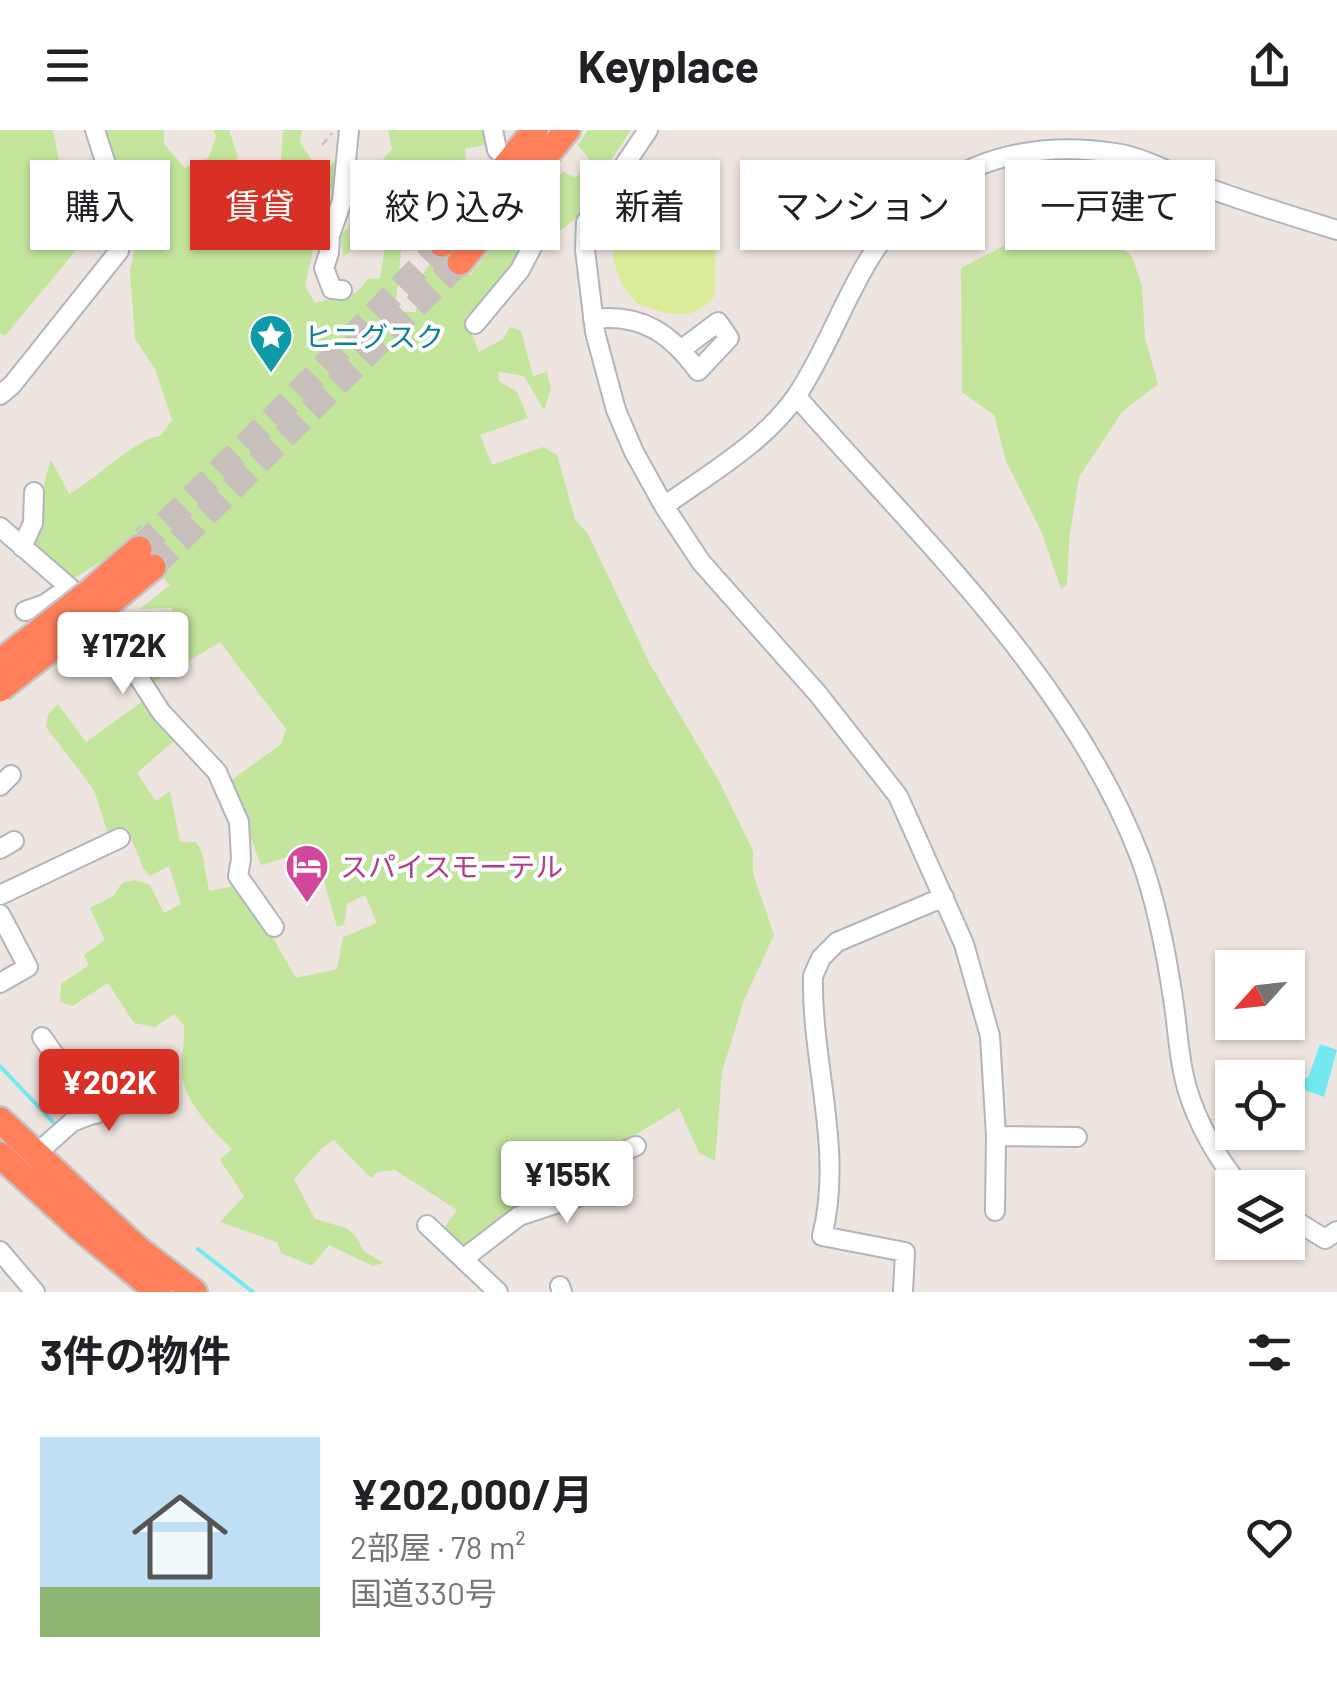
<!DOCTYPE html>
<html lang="ja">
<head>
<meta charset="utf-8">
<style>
  :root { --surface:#fff; --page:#f2f2f2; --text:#202124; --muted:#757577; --line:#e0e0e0; --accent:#d93025 }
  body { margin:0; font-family:Barlow,"Noto Sans JP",sans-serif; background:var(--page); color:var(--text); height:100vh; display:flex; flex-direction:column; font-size:38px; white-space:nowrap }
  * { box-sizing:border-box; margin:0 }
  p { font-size:32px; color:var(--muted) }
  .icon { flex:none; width:55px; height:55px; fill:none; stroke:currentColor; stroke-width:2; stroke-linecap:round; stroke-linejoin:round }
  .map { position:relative; height:1162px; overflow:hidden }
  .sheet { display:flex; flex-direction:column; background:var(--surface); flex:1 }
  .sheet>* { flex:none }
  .hud { position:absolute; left:30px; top:30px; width:1278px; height:90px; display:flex; gap:20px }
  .needle { width:65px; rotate:243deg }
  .fabs { position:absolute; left:1215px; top:820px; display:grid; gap:20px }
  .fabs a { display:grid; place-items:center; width:90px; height:90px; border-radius:0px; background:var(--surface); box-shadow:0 2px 8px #0004; font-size:50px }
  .price { position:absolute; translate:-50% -85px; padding:0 22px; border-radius:10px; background:#fff; color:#222; font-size:32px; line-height:65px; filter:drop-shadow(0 2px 5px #0008) }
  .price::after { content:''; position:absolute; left:50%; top:60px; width:30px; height:22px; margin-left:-15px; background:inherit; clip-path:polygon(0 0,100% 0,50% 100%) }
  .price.active { background:var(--accent); color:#fff }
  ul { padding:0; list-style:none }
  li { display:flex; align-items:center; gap:30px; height:250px; padding:0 40px }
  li+li { border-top:2px solid var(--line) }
  li span { display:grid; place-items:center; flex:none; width:280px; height:200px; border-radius:0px; color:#555 }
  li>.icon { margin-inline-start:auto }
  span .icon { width:120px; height:120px; fill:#fffc; stroke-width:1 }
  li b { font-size:42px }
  h2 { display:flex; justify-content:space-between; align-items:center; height:120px; padding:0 40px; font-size:42px }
  .chip { padding:0 35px; border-radius:0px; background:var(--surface); box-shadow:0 2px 8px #0004; font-size:35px; line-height:90px }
  .chip.active { background:var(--accent); color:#fff }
  header { display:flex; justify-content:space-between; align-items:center; height:130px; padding:0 40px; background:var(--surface); font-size:45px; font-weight:700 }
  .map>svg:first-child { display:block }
  .green { fill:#c4e59c }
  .pitch { fill:#daec98 }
  .water { fill:#73e9f1 }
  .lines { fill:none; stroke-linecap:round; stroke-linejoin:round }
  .stream { stroke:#73e9f1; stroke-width:4 }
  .highway-tunnel { stroke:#c8c0bc; stroke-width:25; stroke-dasharray:25 12; stroke-linecap:butt }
  .minor-casing { stroke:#b0b5bd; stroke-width:22 }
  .highway-casing { stroke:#c4c4c4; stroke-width:30 }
  .path { stroke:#c4c4c4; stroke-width:2.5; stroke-dasharray:8 5; stroke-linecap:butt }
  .minor { stroke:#fff; stroke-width:18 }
  .highway { stroke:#ff805a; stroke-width:25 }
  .highway-bridge-casing { stroke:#c4c4c4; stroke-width:30; stroke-linecap:butt }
  .highway-bridge { stroke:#ff805a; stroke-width:25 }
  .labels { text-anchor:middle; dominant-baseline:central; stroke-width:8; stroke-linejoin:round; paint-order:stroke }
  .culture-label { font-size:28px; fill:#0d838f; stroke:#fff; text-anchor:start }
  .hotel-label { font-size:28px; fill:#b23c85; stroke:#fff; text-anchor:start }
</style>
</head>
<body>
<header><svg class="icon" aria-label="menu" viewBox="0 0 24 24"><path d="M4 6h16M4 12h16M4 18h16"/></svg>Keyplace<svg class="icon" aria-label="share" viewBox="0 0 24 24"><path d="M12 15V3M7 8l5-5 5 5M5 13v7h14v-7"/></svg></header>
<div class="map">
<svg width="1337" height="1162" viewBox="0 0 1337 1162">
  <rect width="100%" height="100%" fill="#efe5e0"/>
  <path class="green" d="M0 0H53L77 119 5 206 0 203Z
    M102 0H164V14L185 38 208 28 216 8 214 0H229L238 27C223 50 215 77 232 100L276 102 283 0H302L300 13 315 35 330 37 341 20 340 55 315 68 300 84 315 112 305 156 315 173 356 163 368 149 380 148 385 116 401 89 406 72 384 82 367 111 343 127 340 105 367 81 368 47 392 19 388 0H488L489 14 465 19 466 33 496 29 460 80 432 89 417 120 401 121 395 182H416L424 142 440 121 470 145 514 89 528 118 486 170 465 187 479 222 503 209 510 197 521 201 533 246 547 242 551 259 544 280 524 246 498 242 499 251 517 262 528 288 480 305 492 335 543 317 557 325 575 389 588 404 650 534 720 653 753 721V743L774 805 744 870 722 942 715 1031 699 1023 679 978C656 992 634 1008 608 1016 573 1027 540 1004 511 1042L524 1076 465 1121 443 1099 457 1080 395 1040 378 1042 371 1048 334 1010 321 1019 294 1049 315 1089 346 1098 355 1105 364 1121 383 1133 373 1136 329 1115 312 1136 281 1123 277 1112 220 1092 244 1066 220 1030 232 1019C213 1001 184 971 182 944 181 928 185 911 184 895L174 884 155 897 134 893 108 853 72 876 60 872 61 854 89 835 84 825 105 810 90 778 113 766 122 753 135 750 150 755 164 783 181 774 169 736 150 746 143 738 127 698 109 707 94 660 46 597 48 584 58 574 86 612 143 571 176 609 137 643 156 671 170 661 180 712H196L202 722 209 761 235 756 265 794 296 848 337 839 343 807 377 793 365 765 347 774 344 795 337 797 315 719 261 735 229 652 281 614 286 599 220 512 154 552 145 534 169 515 178 496 171 478 140 479 170 455 133 413 72 449 33 419C41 389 40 359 51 330L69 364C93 352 137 307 160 306L172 290 155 239 135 209 130 142 139 91Z
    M588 0H631L590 62 577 87 552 107 521 80 538 60 564 42 576 48 589 29 578 15Z
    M1040 97 1093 100 1132 126 1142 156 1145 208 1158 254 1122 282 1079 347 1069 410 1067 455 1061 459 1042 403 1006 331 994 285 962 262 961 138Z"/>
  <path class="pitch" d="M697 66 716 81 715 165C695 193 667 185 638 174 611 152 602 96 626 70Z"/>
  <path class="water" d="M1320 914 1337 920 1324 967 1296 957 1300 946 1308 948Z"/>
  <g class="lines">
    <path class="stream" d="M0 936 53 992
      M198 1119 253 1162"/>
    <path class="highway-tunnel" d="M139 419 284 277 442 114
      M153 437 460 132"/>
    <defs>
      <path id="minor" d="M493 0 497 20
        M648 0 586 92 585 120 595 202 616 280 634 322 664 376 701 432 818 564 898 666 964 814 990 906 996 1006 995 1081
        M342 160 332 159 324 138 329 123 330 105 342 71 349 0
        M593 189C642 183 671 204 698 241L729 208 718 192 682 219
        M475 194 520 140 532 117 519 83
        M0 265 12 255 119 121 123 87 95 0
        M796 266C920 407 1072 550 1140 727 1157 773 1167 827 1174 875 1178 902 1179 932 1187 958 1197 993 1218 1030 1242 1058
        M664 376C709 344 765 312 797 265 825 223 842 174 868 131 921 42 1015 7 1115 23 1143 27 1173 44 1200 55 1245 72 1291 86 1337 100
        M0 397 69 457 104 493 161 582 217 642 239 692 241 729 238 746 274 797
        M22 417 33 393 34 362
        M25 481 45 474 69 457
        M0 656 11 645
        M0 719 14 711
        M0 765 120 708
        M0 784 28 837 0 853
        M42 907 96 984
        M996 1006 1077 1007
        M35 1025 72 992 124 972 144 946
        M1288 1086 1325 1109 1337 1101
        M427 1095 498 1162
        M0 1121 35 1162
        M463 1129 519 1086 592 1062 609 1028 636 1016
        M560 1156 562 1162
        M903 1162 905 1122 822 1106C844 1020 811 932 813 846L821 828 837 812 944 767"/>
      <path id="highway" d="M442 114 535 0
        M460 132 567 0
        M92 460 139 419
        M106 476 153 437
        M0 990 138 1119 194 1162
        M0 1025 80 1098 158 1162"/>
    </defs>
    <use href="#minor" class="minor-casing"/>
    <use href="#highway" class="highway-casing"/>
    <path class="path" d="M322 15 332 3
      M294 89 313 75 319 87
      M136 401 145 391"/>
    <use href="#minor" class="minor"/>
    <use href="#highway" class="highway"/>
    <defs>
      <path id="highway-bridge" d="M0 532 92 460
        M0 559 106 476"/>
    </defs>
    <use href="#highway-bridge" class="highway-bridge-casing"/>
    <use href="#highway-bridge" class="highway-bridge"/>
  </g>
  <defs>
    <symbol id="sight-pin" viewBox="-11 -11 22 30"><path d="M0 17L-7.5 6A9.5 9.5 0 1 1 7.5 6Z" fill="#0f9aa8" stroke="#fff"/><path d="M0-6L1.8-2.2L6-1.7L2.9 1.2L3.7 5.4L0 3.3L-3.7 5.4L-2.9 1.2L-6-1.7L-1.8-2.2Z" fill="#fff"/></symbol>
    <symbol id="hotel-pin" viewBox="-11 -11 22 30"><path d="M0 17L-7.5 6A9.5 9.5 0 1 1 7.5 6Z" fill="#d1479c" stroke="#fff"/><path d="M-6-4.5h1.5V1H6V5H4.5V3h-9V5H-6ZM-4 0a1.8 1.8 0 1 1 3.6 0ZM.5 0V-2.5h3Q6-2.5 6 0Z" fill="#fff"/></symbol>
  </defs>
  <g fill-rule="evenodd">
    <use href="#sight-pin" x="246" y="181" width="50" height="68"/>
    <use href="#hotel-pin" x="282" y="711" width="50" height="68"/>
  </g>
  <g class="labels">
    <g class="culture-label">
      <text x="304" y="206">ヒニグスク</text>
    </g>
    <g class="hotel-label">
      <text x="340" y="736">スパイスモーテル</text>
    </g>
  </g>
</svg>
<div class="fabs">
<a><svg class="needle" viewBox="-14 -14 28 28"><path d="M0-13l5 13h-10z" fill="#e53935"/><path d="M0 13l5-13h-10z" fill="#757577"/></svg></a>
<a><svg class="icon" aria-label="locate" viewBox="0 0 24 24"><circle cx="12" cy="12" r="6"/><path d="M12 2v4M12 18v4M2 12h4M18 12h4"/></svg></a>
<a><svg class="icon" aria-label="layers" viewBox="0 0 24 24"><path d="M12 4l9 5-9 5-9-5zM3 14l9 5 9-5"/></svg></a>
</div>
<b class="price" style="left:123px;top:567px">¥172K</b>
<b class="price active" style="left:109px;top:1004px">¥202K</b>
<b class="price" style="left:567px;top:1096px">¥155K</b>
<div class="hud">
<a class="chip">購入</a>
<a class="chip active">賃貸</a>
<a class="chip">絞り込み</a>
<a class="chip">新着</a>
<a class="chip">マンション</a>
<a class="chip">一戸建て</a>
</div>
</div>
<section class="sheet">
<h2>3件の物件<svg class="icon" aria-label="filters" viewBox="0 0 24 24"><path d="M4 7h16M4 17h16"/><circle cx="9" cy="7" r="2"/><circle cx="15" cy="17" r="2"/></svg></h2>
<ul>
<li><span style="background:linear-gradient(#bfe0f5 75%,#8fb573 0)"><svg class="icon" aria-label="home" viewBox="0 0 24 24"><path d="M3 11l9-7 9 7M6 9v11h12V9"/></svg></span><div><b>¥202,000/月</b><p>2部屋 · 78 m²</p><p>国道330号</p></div><svg class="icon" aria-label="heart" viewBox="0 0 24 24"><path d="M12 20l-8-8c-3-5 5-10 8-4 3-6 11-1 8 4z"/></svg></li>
</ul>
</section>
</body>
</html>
